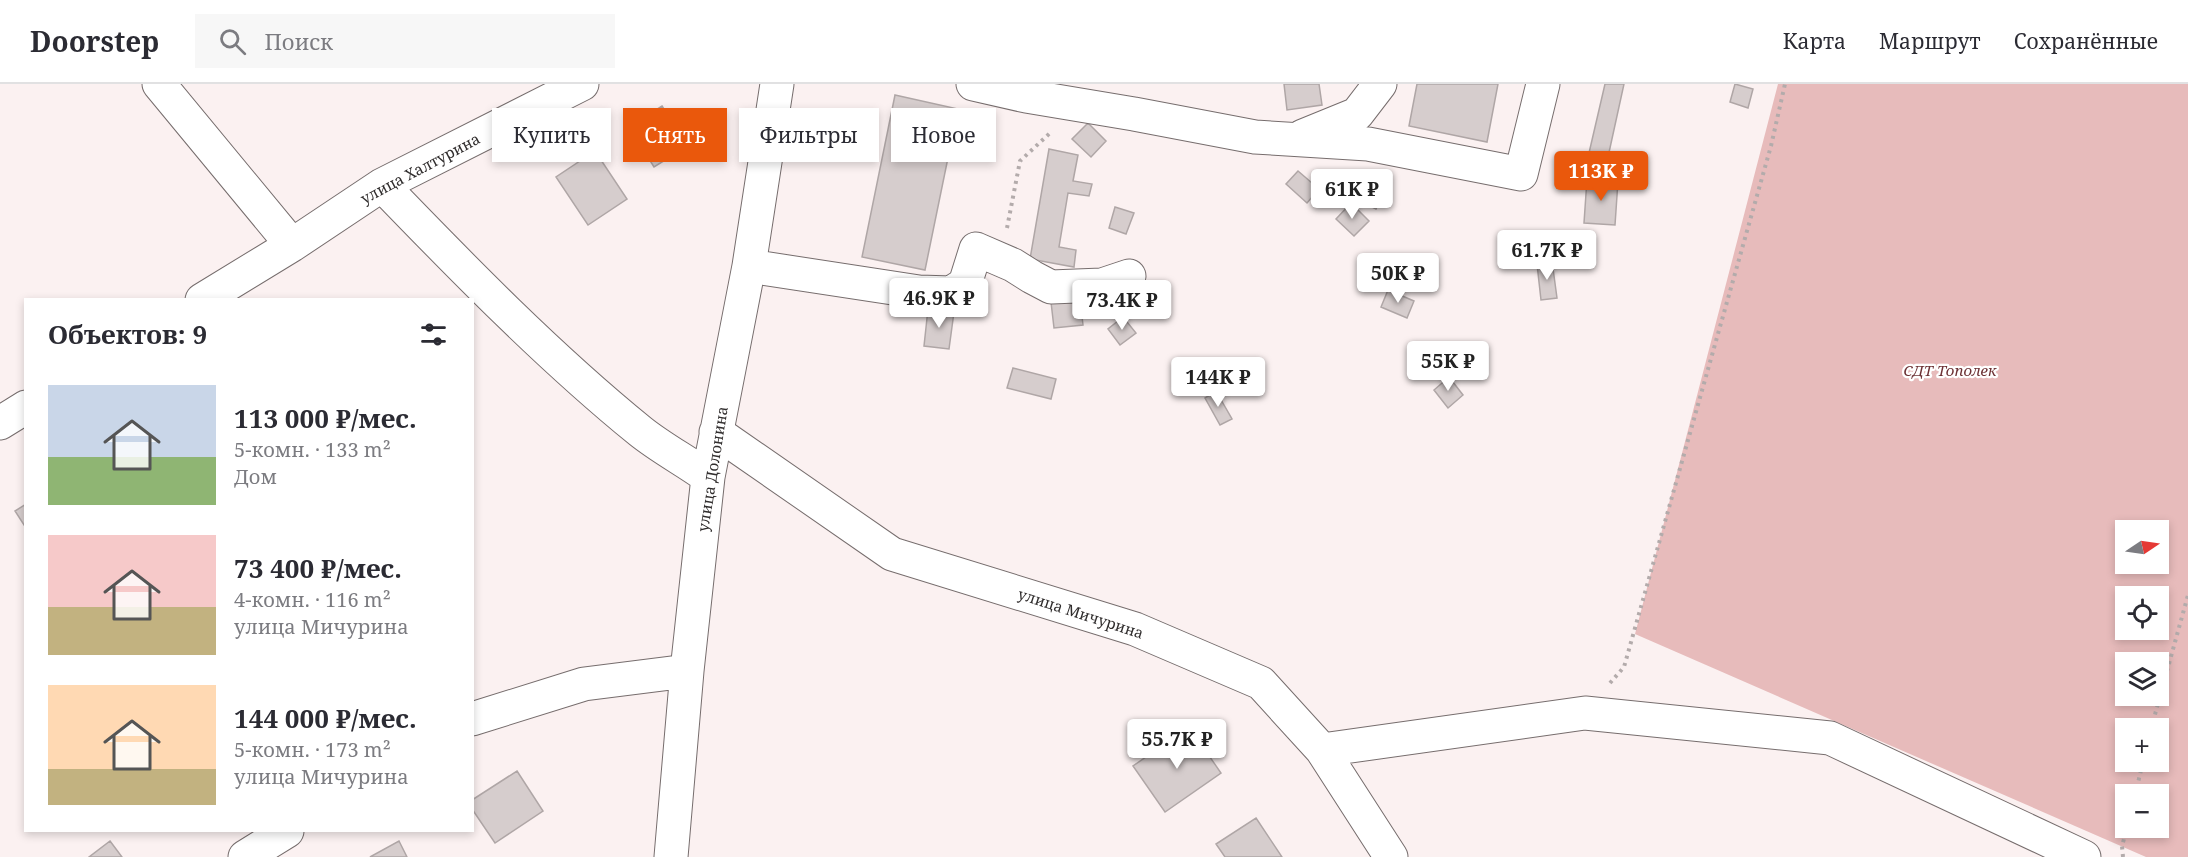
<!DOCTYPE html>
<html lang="ru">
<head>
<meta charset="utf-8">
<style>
  :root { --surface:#fff; --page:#f7f7f7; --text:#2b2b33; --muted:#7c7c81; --line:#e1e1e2; --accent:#ea580c }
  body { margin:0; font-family:"Noto Serif",serif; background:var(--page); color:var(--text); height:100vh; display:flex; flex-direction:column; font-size:22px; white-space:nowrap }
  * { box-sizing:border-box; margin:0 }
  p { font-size:20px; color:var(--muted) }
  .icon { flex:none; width:33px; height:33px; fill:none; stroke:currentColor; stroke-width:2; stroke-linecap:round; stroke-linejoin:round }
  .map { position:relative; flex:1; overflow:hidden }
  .side { position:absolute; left:24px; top:214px; width:450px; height:534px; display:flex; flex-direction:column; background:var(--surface); border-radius:0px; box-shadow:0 3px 9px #0003 }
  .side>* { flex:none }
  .banner { position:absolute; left:492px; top:24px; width:570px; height:54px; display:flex; gap:12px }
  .needle { width:39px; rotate:77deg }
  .buttons { position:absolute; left:2115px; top:436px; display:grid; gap:12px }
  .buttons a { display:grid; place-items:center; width:54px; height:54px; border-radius:0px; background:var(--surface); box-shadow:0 3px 9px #0003; font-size:30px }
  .price { position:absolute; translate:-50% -51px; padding:0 14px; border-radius:6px; background:#fff; color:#222; font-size:20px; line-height:39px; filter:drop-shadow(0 2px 3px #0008) }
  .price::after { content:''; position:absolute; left:50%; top:36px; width:18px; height:14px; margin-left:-9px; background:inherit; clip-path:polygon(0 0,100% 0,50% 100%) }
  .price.current { background:var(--accent); color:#fff }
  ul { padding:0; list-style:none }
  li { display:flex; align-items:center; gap:18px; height:150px; padding:0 24px }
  li span { display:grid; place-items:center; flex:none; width:168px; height:120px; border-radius:0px; color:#555 }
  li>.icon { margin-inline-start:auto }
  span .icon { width:72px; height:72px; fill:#fffc; stroke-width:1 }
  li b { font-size:26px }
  h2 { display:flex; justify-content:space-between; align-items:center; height:72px; padding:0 24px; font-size:26px }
  .chip { padding:0 21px; border-radius:0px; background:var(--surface); box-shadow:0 3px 9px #0003; font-size:21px; line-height:54px }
  .chip.current { background:var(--accent); color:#fff }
  header { display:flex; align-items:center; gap:36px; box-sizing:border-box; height:84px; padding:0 30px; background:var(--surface); border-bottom:2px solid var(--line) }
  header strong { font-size:28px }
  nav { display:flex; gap:33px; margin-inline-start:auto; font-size:21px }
  .search { width:420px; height:54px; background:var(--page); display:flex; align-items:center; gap:15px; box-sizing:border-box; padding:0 21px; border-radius:0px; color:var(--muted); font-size:22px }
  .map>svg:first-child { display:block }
  .green { fill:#e7bbbb; fill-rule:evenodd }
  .building { fill:#d6cdcd; stroke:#afa6a6; stroke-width:1.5 }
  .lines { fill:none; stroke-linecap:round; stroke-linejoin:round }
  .minor-casing { stroke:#766d6d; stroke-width:35 }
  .path { stroke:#b3abab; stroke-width:4; stroke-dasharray:3 4.5; stroke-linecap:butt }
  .minor { stroke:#fff; stroke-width:33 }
  .labels { text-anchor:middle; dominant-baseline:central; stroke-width:4.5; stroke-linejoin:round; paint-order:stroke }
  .street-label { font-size:15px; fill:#312e2e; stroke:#fff }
  .park-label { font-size:15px; font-style:italic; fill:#6d3235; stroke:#fff }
</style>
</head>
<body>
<header>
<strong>Doorstep</strong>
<div class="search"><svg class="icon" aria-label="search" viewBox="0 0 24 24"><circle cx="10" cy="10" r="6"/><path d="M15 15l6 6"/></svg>Поиск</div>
<nav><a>Карта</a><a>Маршрут</a><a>Сохранённые</a></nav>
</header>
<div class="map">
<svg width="2188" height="773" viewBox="0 0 2188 773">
  <rect width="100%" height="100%" fill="#fbf1f1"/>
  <path class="green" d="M1778 0H2188V773H2146L1635 550ZM2126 447H2158V480H2126ZM2126 513H2158V546H2126ZM2126 579H2158V612H2126ZM2126 645H2158V678H2126ZM2126 711H2158V744H2126Z"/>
  <path class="building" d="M1284 0H1319L1322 21 1287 26Z
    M1417 0H1498L1487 58 1409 42Z
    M1605 0H1624L1608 73 1589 69Z
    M1735 0 1753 5 1748 24 1730 18Z
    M895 11 958 25 925 186 862 173Z
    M662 22 688 62 654 83 629 43Z
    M1088 39 1106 57 1091 73 1072 55Z
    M1049 65 1078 71 1073 97 1092 100 1089 112 1068 109 1059 163 1076 166 1074 183 1030 175Z
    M595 67 627 115 588 141 556 93Z
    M1298 87 1319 105 1307 119 1286 100Z
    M1587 95 1618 97 1615 141 1584 139Z
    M1354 96 1383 110 1376 125 1347 111Z
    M1351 119 1369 137 1354 152 1336 135Z
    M1115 123 1134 129 1126 150 1109 144Z
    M1552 177 1557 214 1541 216 1537 180Z
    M1388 206 1414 217 1407 234 1381 223Z
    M1080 215 1083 241 1054 244 1051 218Z
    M928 225 954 228 949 265 924 262Z
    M1123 233 1136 249 1120 261 1108 245Z
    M1013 284 1056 295 1051 315 1007 304Z
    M1449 293 1463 311 1448 324 1434 306Z
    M1216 307 1232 335 1220 341 1205 314Z
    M26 420V444L15 427Z
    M1189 643 1221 689 1165 728 1133 682Z
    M517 687 543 727 495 759 472 725V716Z
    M1256 734 1282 773H1225L1216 760Z
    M110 757 122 773H89Z
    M399 757 407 773H370Z"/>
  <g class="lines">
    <defs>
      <path id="minor" d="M159 0 292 161
        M973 0 1026 12 1134 30 1255 53 1368 60 1521 90 1543 0
        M1303 52 1357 30 1380 0
        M382 101C463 185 549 273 640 347 661 364 686 377 708 393
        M749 182 919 208 951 209 965 200 976 165 1013 181 1032 193 1051 203 1102 201 1129 192
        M202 216 292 161 382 101 582 0
        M0 339 26 323
        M716 348 892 470 1135 545 1261 599 1322 666 1391 773
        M472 635 584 600 687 587
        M1322 666 1585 629 1830 654 2084 773
        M245 773 287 747
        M671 773 687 587 708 393 749 182 777 0"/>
    </defs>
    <use href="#minor" class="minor-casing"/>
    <path class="path" d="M1007 144 1020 77 1050 49
      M1610 599 1624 583 1771 62 1785 0
      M2151 645 2188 511
      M2135 711 2143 678
      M2123 773 2122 762 2127 744"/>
    <use href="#minor" class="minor"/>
  </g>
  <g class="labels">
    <g class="street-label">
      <text transform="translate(420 84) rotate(-28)">улица Халтурина</text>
      <text transform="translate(712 385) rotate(-81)">улица Долонина</text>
      <text transform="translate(1081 529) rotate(18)">улица Мичурина</text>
    </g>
    <g class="park-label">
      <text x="1950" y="286">СДТ Тополек</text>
    </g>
  </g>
</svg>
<div class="buttons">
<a><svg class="needle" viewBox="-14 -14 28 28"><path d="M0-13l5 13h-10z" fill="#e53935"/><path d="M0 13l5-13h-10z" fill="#7c7c81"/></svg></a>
<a><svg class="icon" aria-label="locate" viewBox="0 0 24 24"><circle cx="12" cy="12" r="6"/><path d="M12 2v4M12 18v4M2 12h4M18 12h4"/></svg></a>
<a><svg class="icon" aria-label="layers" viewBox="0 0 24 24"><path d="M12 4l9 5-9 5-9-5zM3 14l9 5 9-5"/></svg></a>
<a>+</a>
<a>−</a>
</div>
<b class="price current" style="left:1601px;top:118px">113K ₽</b>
<b class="price" style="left:1352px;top:136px">61K ₽</b>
<b class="price" style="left:1547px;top:197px">61.7K ₽</b>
<b class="price" style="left:1398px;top:220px">50K ₽</b>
<b class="price" style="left:939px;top:245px">46.9K ₽</b>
<b class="price" style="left:1122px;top:247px">73.4K ₽</b>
<b class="price" style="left:1448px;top:308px">55K ₽</b>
<b class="price" style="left:1218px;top:324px">144K ₽</b>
<b class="price" style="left:1177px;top:686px">55.7K ₽</b>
<div class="banner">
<a class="chip">Купить</a>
<a class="chip current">Снять</a>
<a class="chip">Фильтры</a>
<a class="chip">Новое</a>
</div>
<section class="side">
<h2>Объектов: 9<svg class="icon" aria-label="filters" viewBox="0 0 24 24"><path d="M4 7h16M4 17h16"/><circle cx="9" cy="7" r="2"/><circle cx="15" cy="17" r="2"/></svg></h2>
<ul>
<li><span style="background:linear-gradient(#c9d6e8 60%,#8fb573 0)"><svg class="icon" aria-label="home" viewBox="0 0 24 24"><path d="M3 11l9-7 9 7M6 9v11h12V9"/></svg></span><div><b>113 000 ₽/мес.</b><p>5-комн. · 133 m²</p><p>Дом</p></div></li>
<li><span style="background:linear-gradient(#f6c9c9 60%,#c2b280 0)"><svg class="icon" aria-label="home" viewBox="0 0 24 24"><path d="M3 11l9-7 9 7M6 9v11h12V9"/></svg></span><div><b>73 400 ₽/мес.</b><p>4-комн. · 116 m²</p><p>улица Мичурина</p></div></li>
<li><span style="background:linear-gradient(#ffd9b3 70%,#c2b280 0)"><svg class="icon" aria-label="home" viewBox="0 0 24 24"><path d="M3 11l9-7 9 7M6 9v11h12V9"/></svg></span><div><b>144 000 ₽/мес.</b><p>5-комн. · 173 m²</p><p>улица Мичурина</p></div></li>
</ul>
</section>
</div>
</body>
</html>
